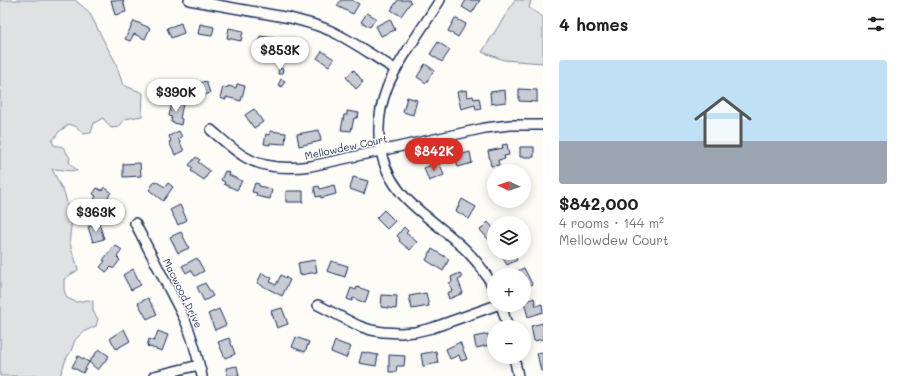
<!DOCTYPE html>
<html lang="en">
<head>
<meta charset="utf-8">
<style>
  :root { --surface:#fff; --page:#f6f6f6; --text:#202124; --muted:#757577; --line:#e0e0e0; --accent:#d93025 }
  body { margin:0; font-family:Mali,sans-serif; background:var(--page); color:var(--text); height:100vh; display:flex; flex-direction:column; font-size:15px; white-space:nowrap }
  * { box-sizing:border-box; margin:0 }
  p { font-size:13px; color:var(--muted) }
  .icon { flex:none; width:22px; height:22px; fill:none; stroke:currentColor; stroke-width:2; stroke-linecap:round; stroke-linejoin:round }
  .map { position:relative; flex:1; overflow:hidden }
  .details { display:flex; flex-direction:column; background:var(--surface); width:360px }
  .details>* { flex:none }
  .needle { width:26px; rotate:273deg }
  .controls { position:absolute; left:487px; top:164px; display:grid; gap:8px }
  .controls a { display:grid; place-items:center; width:44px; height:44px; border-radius:50%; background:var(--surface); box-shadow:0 2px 10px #0003; font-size:20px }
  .price { position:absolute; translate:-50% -34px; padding:0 9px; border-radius:14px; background:#fff; color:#222; font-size:13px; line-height:26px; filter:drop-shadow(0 1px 2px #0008) }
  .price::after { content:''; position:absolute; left:50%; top:24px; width:12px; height:9px; margin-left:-6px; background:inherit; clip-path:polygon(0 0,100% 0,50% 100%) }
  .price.current { background:var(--accent); color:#fff }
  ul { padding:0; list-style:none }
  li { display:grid; align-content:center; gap:8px; height:212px; padding:0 16px }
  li+li { border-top:1px solid var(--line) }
  li span { display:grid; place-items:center; height:124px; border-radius:4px; color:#555 }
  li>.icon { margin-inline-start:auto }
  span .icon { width:72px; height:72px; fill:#fffc; stroke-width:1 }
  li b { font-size:17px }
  h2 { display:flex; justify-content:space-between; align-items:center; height:48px; padding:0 16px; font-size:17px }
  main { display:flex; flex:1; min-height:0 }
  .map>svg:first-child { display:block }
  .green { fill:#e0e1e3; stroke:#7e88a0 }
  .building { fill:#c9ccd3; stroke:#1b2f5e }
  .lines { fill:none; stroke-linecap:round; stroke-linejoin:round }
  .minor-casing { stroke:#1b2f5e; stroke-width:12 }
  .minor { stroke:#fdfcf7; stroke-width:9 }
  .labels { text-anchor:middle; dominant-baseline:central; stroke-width:3; stroke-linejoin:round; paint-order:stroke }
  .street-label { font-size:10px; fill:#1b2f5e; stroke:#fdfcf7 }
</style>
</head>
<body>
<main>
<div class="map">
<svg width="543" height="376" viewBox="0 0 543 376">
  <rect width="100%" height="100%" fill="#fdfcf7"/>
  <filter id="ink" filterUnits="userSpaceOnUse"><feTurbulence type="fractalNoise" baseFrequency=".025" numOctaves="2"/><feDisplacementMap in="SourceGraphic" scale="8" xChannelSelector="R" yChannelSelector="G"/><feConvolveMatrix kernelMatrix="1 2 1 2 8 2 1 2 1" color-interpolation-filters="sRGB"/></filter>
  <g filter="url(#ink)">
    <path class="green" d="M0 0H75L89 12 106 45 115 61 123 85 143 93 142 116 125 119 119 127 111 128 103 118 94 123 91 133 83 134 77 127 69 124 59 132 52 141 54 145 63 147 70 158 69 162 77 171C68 171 60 169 52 169L65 195 68 207 73 214C72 223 69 234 70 243 71 252 77 261 78 270L64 279V290L67 298 76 302 88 300 93 301V311L98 319 96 326 83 332 75 340 71 351 66 359 60 376H0Z
      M515 0H531L529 8 543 17V63L504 60 482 52Z"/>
    <path class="building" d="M111 0H123L126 12 115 15Z
      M341 0H352L359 4 353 14 337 6Z
      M398 0H409L411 2 401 16 391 10Z
      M466 0H480L472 13 462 7Z
      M367 13 376 18 370 27 361 22Z
      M455 18 466 24 458 37 448 31Z
      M390 19 395 30 381 36 376 26Z
      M134 21 150 28 145 39 134 34 130 41 125 39Z
      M181 23 184 33 171 38 167 28Z
      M200 24 214 27 212 36 198 34Z
      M229 28 243 31 241 41 227 38Z
      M260 36 274 38 272 48 258 46Z
      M288 41 302 46 299 54 286 50Z
      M438 42 450 50 442 62 430 54Z
      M322 51 334 59 329 66 317 58Z
      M425 64 434 70 426 83 417 77Z
      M279 68 283 69 282 74H278Z
      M354 70 363 82 356 89 346 77Z
      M281 79 285 81 282 87 278 85Z
      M206 81 210 93 194 99 190 86Z
      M237 84 245 86 241 101 226 97V100L220 98 223 87 227 88 228 86 236 88Z
      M519 89 537 90V102L519 101Z
      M466 90 467 97 473 96 474 99 479 98 481 109 476 110 475 105 461 109 457 92Z
      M505 90 506 102 491 104 490 92Z
      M407 97 417 100 413 115 403 112Z
      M172 102 183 104 180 118 182 119 181 125 171 122 172 117 169 116Z
      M254 109 263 122 254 128 245 115Z
      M347 111 359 113 357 118H354L351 131 341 130 344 115H347Z
      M319 130 321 141 299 146 297 134Z
      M179 131 182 137 178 138 184 151 175 155 169 142 171 141 169 136Z
      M270 131 286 133 285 144 270 143V145L264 144 266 134 270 135Z
      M507 144 509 155 504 156 505 159 498 160 499 165 491 166 488 151 503 148 502 145Z
      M520 147H534V157H520Z
      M470 152 472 163 458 167 455 156Z
      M196 157 200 160 198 162 210 171 204 180 191 171 193 168 189 165Z
      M439 162 444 175 429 181 424 168Z
      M140 163 141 176 123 177V164Z
      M225 171 230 173 229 175 242 181 237 190 224 184 225 182 221 180Z
      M353 177 368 181 364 194 350 189Z
      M155 181 165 187 168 183 173 187 163 201 149 190Z
      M255 183 259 184V186L272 189 270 199 256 196 257 193 252 192Z
      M334 185 336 194 321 198V196L316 197 314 187 319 186 320 189Z
      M104 187 111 192 100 211 91 205 96 196 93 194 97 188 102 191Z
      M286 191H303V202H286Z
      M462 199 476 207 469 219 456 211Z
      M180 205 187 220 178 225 170 210Z
      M384 210 395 221 387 229 376 218Z
      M488 222 494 229V239L491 242 480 230Z
      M99 223 104 239 93 242 88 227Z
      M404 227 408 231 406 233 417 242 410 250 399 241 400 239 397 236Z
      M181 232 189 248 178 253 170 237Z
      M115 245 122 250 117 257 120 260 113 269 111 267 106 272 100 267 105 261 103 260Z
      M432 249 449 259 443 271 426 260Z
      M500 253H513L517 260 507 265Z
      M197 258 204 271 195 276 191 270 186 273 182 266Z
      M315 260 317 272 300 275 298 263Z
      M331 261 348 266 345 277 327 271Z
      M524 268 532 284 524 289V275H514L513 273Z
      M133 269 141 285 131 290 123 275Z
      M262 273 272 278 270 282 276 285 281 275 290 280 282 296 257 283Z
      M460 273 462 278 458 280 463 293 449 299 447 293 452 291 449 283 452 282 451 277Z
      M205 283 213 296 204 301 197 287Z
      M357 287 369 291 365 303 353 298 352 301 347 299 351 288 356 290Z
      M426 293 429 306 412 309 409 296Z
      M382 295 397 296 396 309 381 307Z
      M148 298 157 314 147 319 138 303Z
      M534 298 536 306 542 304 543 312 528 317 524 302Z
      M282 308 288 324 277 328 271 311Z
      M219 309 226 325 215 330 208 314Z
      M543 323V339L534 341 531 326Z
      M124 329 130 341 116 349 110 338Z
      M158 331 168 335 162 351 147 346 149 339 154 341Z
      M488 334 490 345 476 348 474 337Z
      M296 337 309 342 305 352 292 347Z
      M229 338 235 354 225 358 218 342Z
      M335 341 351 347 346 358 331 352Z
      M460 342 467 359 461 361 459 355 450 359 446 349Z
      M99 349 109 356 98 370 89 362Z
      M436 351 438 363 423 366 421 354Z
      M362 352 378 355 376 366 359 363Z
      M543 352V371H541L537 353Z
      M389 355 405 356 404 366H397L396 372H389Z
      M78 356 89 362 83 373 72 367Z
      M237 366 239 376H227L226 368Z"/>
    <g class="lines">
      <defs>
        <path id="minor" d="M189 0 290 18C306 22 322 26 337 34 357 44 376 58 395 69
          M440 0C430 16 419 32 409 48 401 61 392 74 387 88 374 122 376 160 398 189 405 199 413 205 422 213 450 236 478 255 494 289
          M211 130C222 139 233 150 245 157 265 169 289 169 311 166L485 128 510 125H543
          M135 223 184 318C193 337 197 356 202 376
          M318 305 359 326 371 330 383 332 400 333 415 332 432 328 497 305
          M501 305 508 327
          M514 357 518 376
          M154 376 199 365"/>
      </defs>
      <use href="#minor" class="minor-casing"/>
      <use href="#minor" class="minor"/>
    </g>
  </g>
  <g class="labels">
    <g class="street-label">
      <text transform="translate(346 147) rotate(-12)">Mellowdew Court</text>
      <text transform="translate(183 293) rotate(64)">Macwood Drive</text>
    </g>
  </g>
</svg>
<div class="controls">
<a><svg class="needle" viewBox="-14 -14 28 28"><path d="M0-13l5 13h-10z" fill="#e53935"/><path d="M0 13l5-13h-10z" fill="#757577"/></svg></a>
<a><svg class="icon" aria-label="layers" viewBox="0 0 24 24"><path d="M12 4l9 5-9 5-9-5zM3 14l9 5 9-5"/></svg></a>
<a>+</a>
<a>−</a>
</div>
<b class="price" style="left:280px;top:71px">$853K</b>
<b class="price" style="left:176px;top:113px">$390K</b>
<b class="price current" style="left:434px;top:172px">$842K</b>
<b class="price" style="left:96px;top:233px">$363K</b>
</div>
<section class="details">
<h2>4 homes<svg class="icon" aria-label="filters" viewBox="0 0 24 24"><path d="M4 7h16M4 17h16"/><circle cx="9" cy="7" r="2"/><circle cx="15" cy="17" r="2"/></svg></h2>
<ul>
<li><span style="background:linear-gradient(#bfe0f5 65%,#9aa5b1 0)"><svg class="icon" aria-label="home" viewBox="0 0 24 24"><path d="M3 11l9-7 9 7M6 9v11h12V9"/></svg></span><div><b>$842,000</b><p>4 rooms · 144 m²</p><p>Mellowdew Court</p></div></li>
</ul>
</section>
</main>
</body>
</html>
